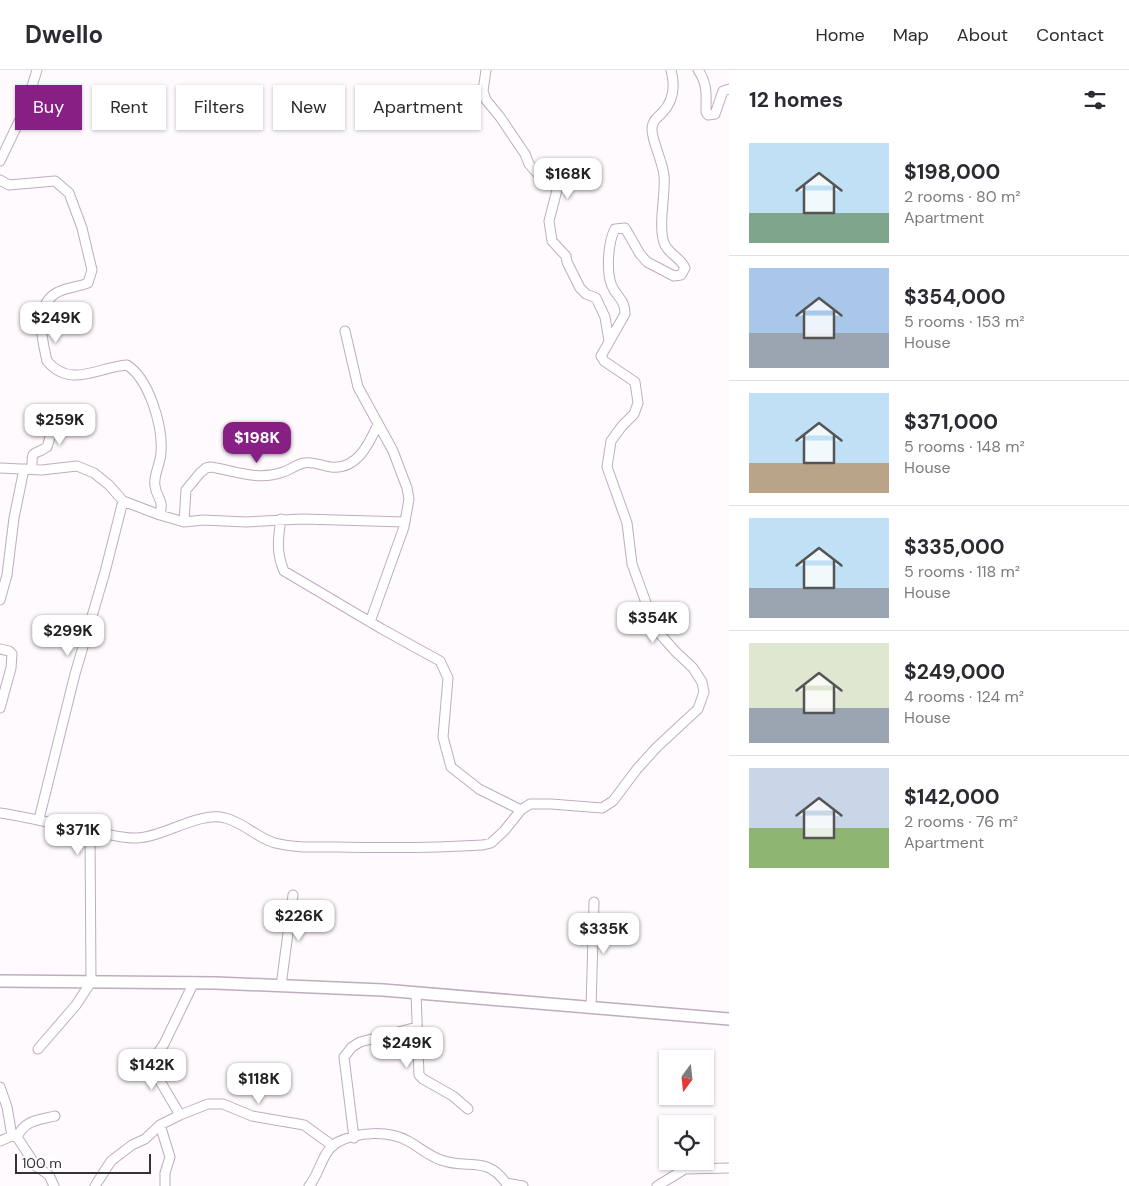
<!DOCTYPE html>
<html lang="en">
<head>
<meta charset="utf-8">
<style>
  :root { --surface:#fff; --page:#f7f7f7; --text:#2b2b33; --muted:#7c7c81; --line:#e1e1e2; --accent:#881f85 }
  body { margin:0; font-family:"DM Sans",sans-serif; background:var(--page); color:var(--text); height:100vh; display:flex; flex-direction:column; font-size:19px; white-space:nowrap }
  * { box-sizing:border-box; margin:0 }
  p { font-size:16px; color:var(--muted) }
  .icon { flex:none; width:28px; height:28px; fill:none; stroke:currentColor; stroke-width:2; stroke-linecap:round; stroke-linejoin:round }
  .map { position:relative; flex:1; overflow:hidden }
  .panel { display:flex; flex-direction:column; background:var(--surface); width:400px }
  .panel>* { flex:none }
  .top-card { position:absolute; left:15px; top:15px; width:475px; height:45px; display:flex; gap:10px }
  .needle { width:32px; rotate:195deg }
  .controls { position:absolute; left:659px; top:980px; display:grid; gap:10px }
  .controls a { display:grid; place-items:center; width:55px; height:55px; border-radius:0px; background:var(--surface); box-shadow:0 1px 4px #0004; font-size:25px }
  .scale { position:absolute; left:15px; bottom:12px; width:136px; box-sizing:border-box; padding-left:5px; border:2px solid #383038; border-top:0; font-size:14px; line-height:18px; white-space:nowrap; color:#383038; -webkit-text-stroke:4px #fff; paint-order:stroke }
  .price { position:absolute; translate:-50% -42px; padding:0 11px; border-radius:10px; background:#fff; color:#222; font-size:16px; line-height:32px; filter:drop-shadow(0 1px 2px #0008) }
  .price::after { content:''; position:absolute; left:50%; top:30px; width:15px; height:11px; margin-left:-8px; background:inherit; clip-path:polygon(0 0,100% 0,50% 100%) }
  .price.selected { background:var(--accent); color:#fff }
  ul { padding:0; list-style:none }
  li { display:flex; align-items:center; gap:15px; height:125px; padding:0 20px }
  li+li { border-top:1px solid var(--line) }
  li span { display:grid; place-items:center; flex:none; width:140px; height:100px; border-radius:0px; color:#555 }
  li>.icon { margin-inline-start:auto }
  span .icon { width:60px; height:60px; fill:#fffc; stroke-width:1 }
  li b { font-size:21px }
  h2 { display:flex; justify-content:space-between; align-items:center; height:60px; padding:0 20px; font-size:21px }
  .pill { padding:0 18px; border-radius:0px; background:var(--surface); box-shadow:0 1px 4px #0004; font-size:18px; line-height:45px }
  .pill.selected { background:var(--accent); color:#fff }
  header { display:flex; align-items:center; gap:30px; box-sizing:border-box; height:70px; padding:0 25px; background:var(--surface); border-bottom:1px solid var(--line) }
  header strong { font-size:24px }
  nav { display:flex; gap:28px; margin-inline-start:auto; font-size:18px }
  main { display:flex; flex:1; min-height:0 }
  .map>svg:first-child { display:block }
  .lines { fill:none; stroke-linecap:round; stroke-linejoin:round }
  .minor-casing { stroke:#c0acbf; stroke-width:11 }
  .tertiary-casing { stroke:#c0acbf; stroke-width:14 }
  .minor { stroke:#fff; stroke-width:9 }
  .tertiary { stroke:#fff; stroke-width:11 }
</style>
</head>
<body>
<header>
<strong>Dwello</strong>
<nav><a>Home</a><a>Map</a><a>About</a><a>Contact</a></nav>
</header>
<main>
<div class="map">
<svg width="729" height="1116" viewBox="0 0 729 1116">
  <rect width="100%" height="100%" fill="#fefafe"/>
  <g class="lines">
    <defs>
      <path id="minor" d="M486 0 483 21 486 30 500 47 525 84 529 94 536 102 558 116 549 151 552 171 566 186 567 192 580 218 586 224 596 228 605 247 609 271
        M698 0C708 14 706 26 706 42L708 45 715 44 723 21 729 19
        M0 91 25 39 37 0
        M0 110 9 115 55 111 69 123 82 158 92 200 88 213C79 217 67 217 58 222 33 235 42 269 47 291 71 319 98 297 127 295 149 309 163 356 161 382 161 393 153 405 155 416 157 430 164 428 160 445
        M345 261 358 317 393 381 407 418 409 429 404 457 370 552
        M0 398 42 400 77 396 94 403 109 415 123 431 160 445 184 452 203 450 246 452 302 449 405 452
        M32 399C32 378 32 387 47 377L58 342
        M281 449C278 468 276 483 284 501L382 559 440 591 448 608 443 667 451 697 479 719 521 740
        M184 452 186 420 200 403 206 398 211 397C236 401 258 411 283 402 290 400 297 394 304 393 312 391 323 396 331 397 357 400 369 374 378 354
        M0 530 7 505 14 448 24 399
        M0 579 9 581 12 584 11 598 0 638
        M0 743C34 748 66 757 100 763 113 765 124 769 137 768 164 767 199 741 225 748 243 752 257 768 275 773 295 778 315 777 336 777 385 778 434 778 483 775L491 773 504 761 521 740 530 734H551L602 738 613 731 637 699 657 677 698 639 704 622 702 612 693 598 676 582 658 562 649 541 632 494 627 453 607 397 611 371 622 356 634 344 638 333 635 312 604 291 601 286 625 244C625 232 620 229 614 220 605 206 608 172 615 159L625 158 640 184 647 192 674 206 681 205 685 198C681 188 670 185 665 175 657 159 666 123 664 106 663 91 651 70 652 58 653 50 657 48 662 43 674 31 675 15 671 0
        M39 749 75 604 105 502 123 431
        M281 916 293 825
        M416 923 419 1005 423 1009 453 1026 468 1039
        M591 938 594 832
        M38 979 76 935 91 912 90 761
        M0 1017 7 1037 12 1066
        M180 1045 208 1034H223L252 1046 304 1055 333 1076
        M160 1055 170 1087 165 1103V1116
        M17 1067C25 1050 38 1050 55 1046
        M354 1068 344 987 352 977 360 972 417 957
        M0 1071 12 1066 17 1067 36 1096 49 1105 54 1116
        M95 1116 111 1091 132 1075 145 1069 160 1055 180 1045 150 994 164 974 194 912
        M309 1116C320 1104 322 1080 338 1072 358 1062 388 1060 408 1071 419 1077 429 1086 441 1090 468 1100 486 1085 506 1113L523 1116
        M657 1116 685 1099 729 1098"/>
      <path id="tertiary" d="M0 911 216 913 383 920 729 949"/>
    </defs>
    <use href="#minor" class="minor-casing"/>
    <use href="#tertiary" class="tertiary-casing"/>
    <use href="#minor" class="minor"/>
    <use href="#tertiary" class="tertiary"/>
  </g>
</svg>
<div class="controls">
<a><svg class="needle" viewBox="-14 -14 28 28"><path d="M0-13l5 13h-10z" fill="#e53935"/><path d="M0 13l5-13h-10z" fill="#7c7c81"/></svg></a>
<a><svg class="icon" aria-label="locate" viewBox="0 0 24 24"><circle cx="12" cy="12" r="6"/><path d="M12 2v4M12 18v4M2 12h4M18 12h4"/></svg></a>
</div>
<div class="scale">100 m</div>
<b class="price" style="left:568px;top:130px">$168K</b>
<b class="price" style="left:56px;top:274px">$249K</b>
<b class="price" style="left:60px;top:376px">$259K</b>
<b class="price selected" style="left:257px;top:394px">$198K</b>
<b class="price" style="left:653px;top:574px">$354K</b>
<b class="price" style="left:68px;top:587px">$299K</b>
<b class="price" style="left:78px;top:786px">$371K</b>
<b class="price" style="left:299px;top:872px">$226K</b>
<b class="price" style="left:604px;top:885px">$335K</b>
<b class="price" style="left:407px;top:999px">$249K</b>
<b class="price" style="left:152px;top:1021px">$142K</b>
<b class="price" style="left:259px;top:1035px">$118K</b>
<div class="top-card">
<a class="pill selected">Buy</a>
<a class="pill">Rent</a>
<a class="pill">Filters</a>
<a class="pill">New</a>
<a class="pill">Apartment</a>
</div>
</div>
<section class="panel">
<h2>12 homes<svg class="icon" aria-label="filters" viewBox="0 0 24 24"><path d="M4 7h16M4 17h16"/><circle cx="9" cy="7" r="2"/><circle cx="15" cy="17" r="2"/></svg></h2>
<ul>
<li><span style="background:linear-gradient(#bfe0f5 70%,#7fa58c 0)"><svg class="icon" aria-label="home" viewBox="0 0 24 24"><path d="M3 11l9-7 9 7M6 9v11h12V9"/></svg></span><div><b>$198,000</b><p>2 rooms · 80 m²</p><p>Apartment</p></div></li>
<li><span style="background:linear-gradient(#a9c7e8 65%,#9aa5b1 0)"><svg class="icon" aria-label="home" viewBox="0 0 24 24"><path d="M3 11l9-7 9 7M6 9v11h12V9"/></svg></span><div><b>$354,000</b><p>5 rooms · 153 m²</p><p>House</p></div></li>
<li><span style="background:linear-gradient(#bfe0f5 70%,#b9a48a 0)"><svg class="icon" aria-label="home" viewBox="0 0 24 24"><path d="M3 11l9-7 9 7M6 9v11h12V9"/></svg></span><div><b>$371,000</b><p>5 rooms · 148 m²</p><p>House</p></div></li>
<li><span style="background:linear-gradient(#bfe0f5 70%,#9aa5b1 0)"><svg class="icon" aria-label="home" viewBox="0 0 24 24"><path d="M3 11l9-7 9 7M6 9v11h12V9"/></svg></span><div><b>$335,000</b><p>5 rooms · 118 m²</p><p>House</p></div></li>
<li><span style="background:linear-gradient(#dfe7d0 65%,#9aa5b1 0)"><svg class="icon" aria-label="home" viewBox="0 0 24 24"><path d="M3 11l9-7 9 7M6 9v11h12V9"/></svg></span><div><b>$249,000</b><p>4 rooms · 124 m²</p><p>House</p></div></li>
<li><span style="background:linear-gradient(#c9d6e8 60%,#8fb573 0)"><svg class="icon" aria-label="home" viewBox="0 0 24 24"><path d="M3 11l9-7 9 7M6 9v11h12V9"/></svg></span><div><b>$142,000</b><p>2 rooms · 76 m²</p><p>Apartment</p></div></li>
</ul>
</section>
</main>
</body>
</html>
